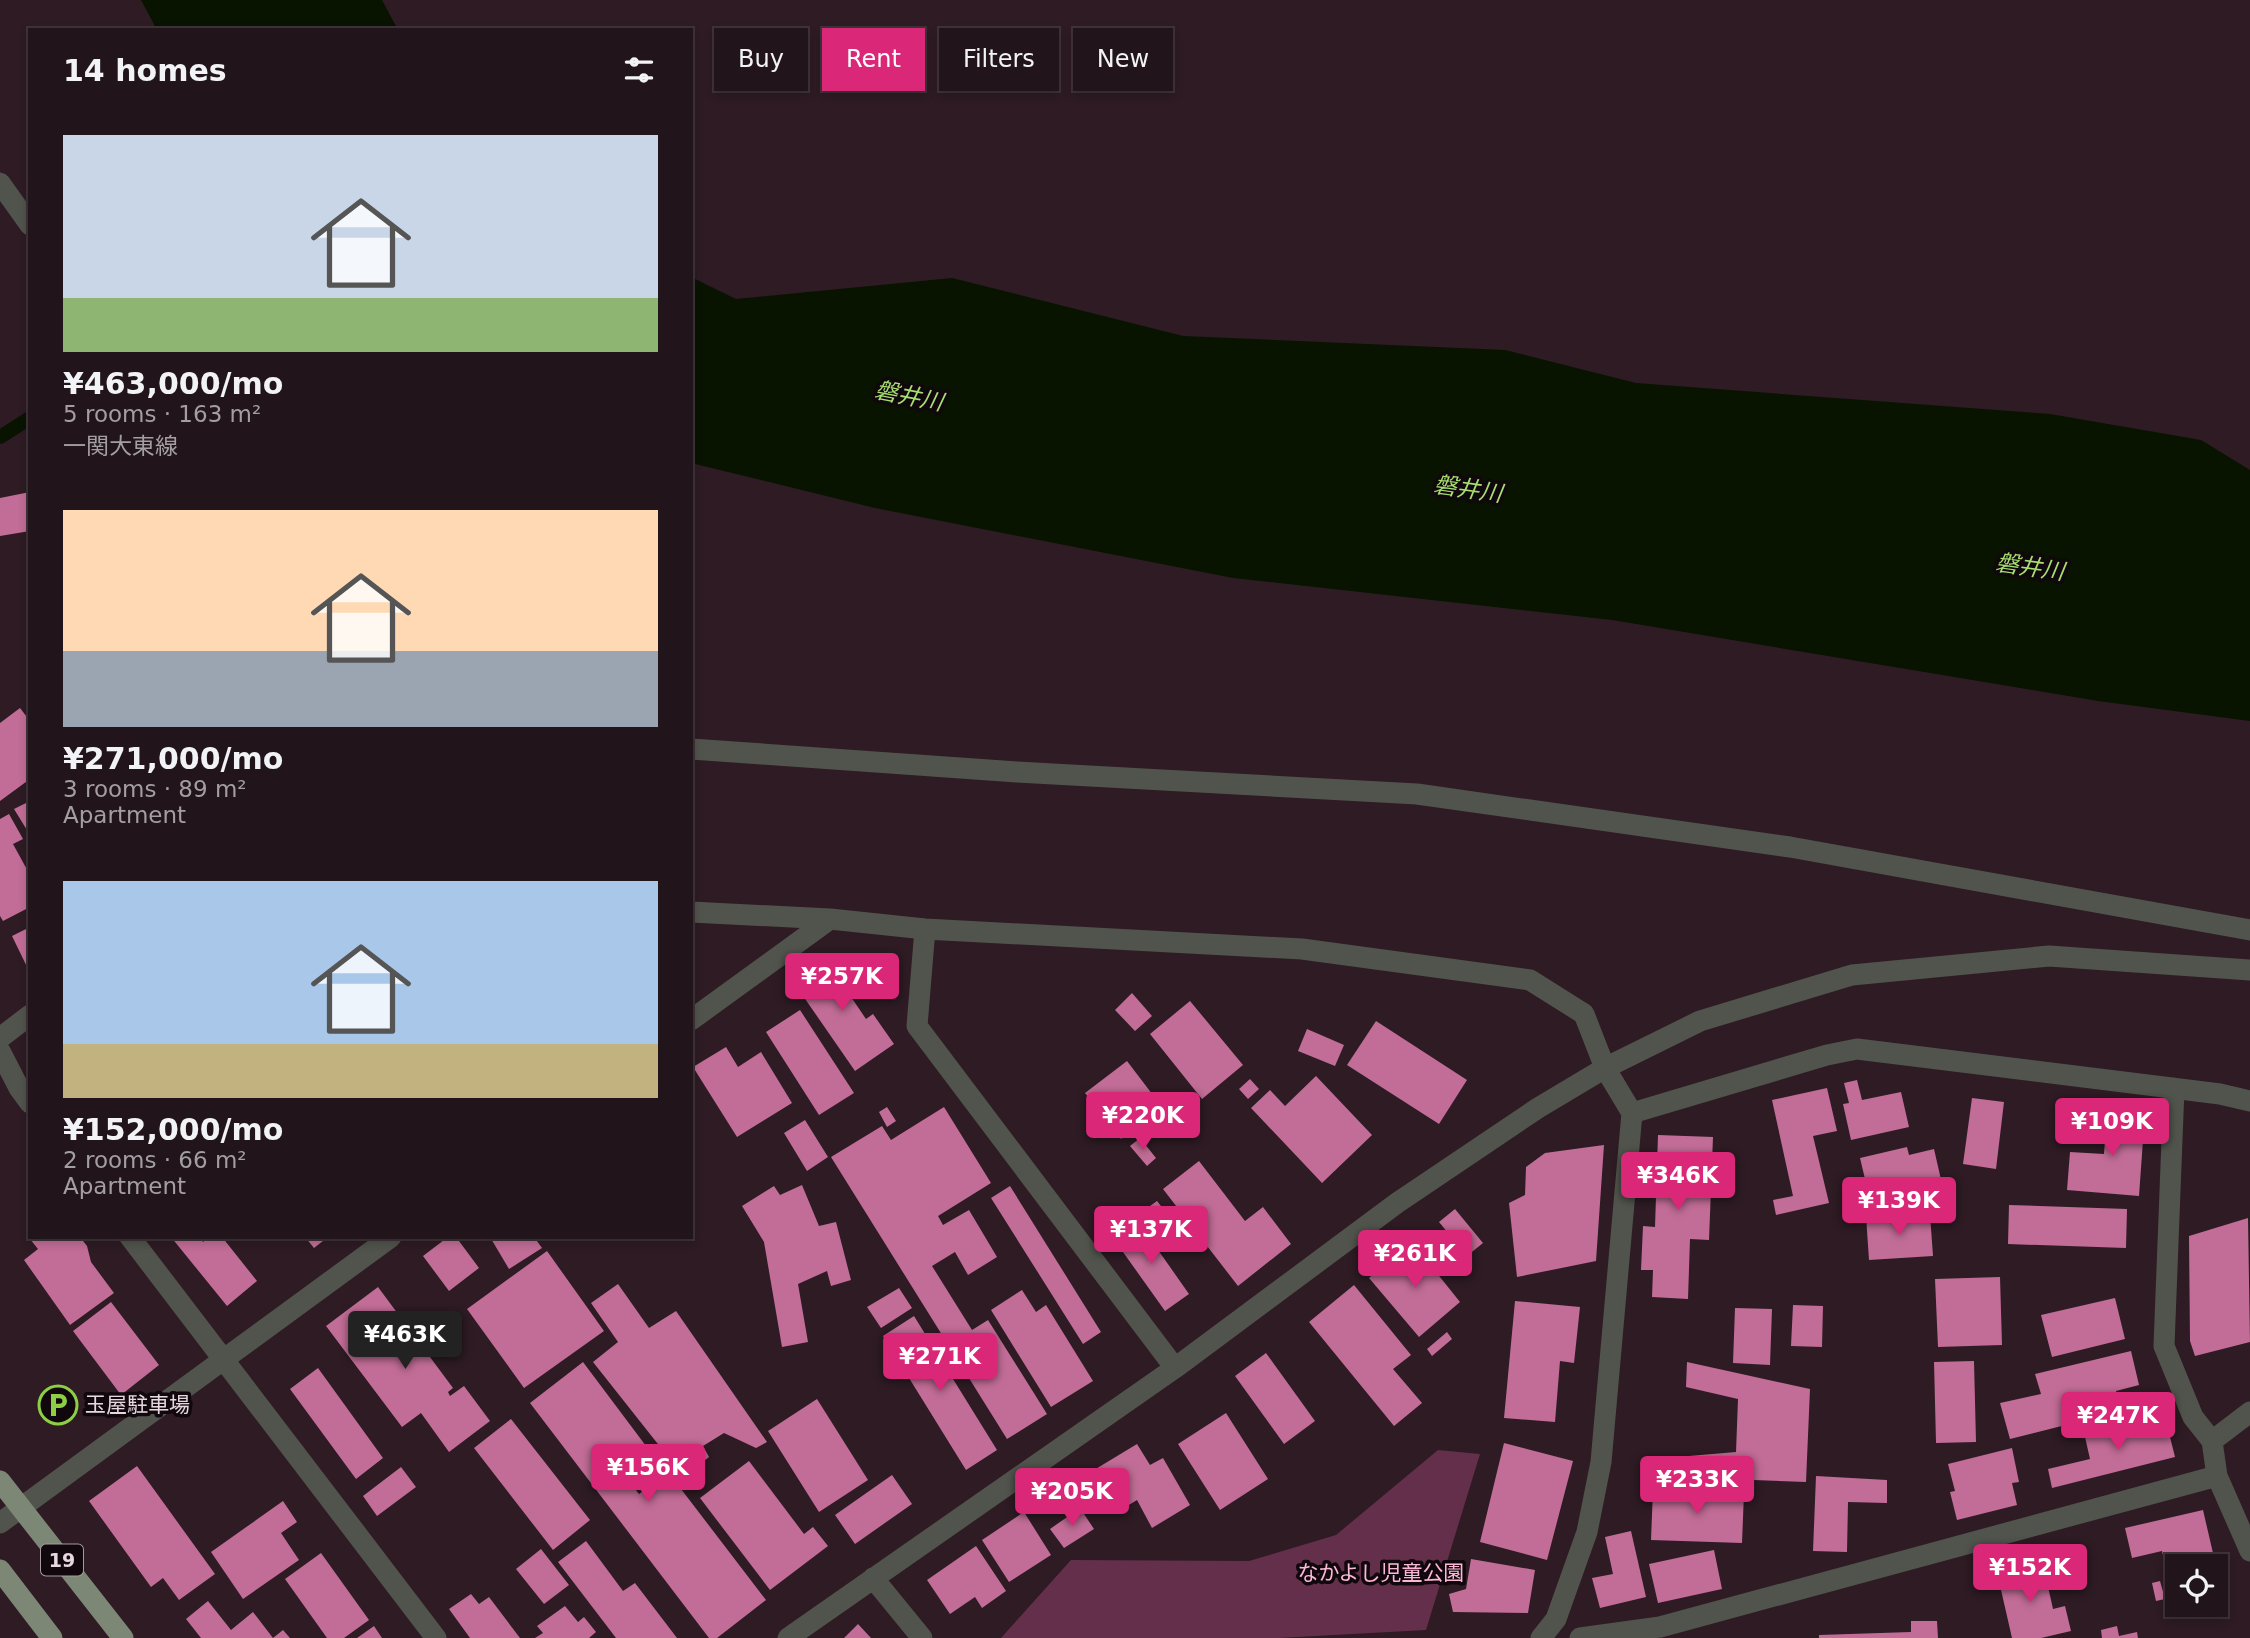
<!DOCTYPE html>
<html lang="en">
<head>
<meta charset="utf-8">
<style>
  :root { --surface:#22141b; --page:#2e2128; --text:#f1f3f6; --muted:#a29ea3; --line:#3f333a; --accent:#db2777 }
  body { margin:0; font-family:"DejaVu Sans","Noto Sans JP",sans-serif; background:var(--page); color:var(--text); height:100vh; display:flex; flex-direction:column; font-size:26px; white-space:nowrap }
  * { box-sizing:border-box; margin:0 }
  p { font-size:23px; color:var(--muted) }
  .icon { flex:none; width:38px; height:38px; fill:none; stroke:currentColor; stroke-width:2; stroke-linecap:round; stroke-linejoin:round }
  .map { position:relative; flex:1; overflow:hidden }
  .details { position:absolute; left:28px; top:28px; width:665px; height:1211px; display:flex; flex-direction:column; background:var(--surface); border-radius:0px; box-shadow:0 4px 10px #0003,0 0 0 2px var(--line) }
  .details>* { flex:none }
  .banner { position:absolute; left:714px; top:28px; width:665px; height:63px; display:flex; gap:14px }
  .tools { position:absolute; left:2165px; top:1554px; display:grid; gap:14px }
  .tools a { display:grid; place-items:center; width:63px; height:63px; border-radius:0px; background:var(--surface); box-shadow:0 4px 10px #0003,0 0 0 2px var(--line); font-size:35px }
  .price { position:absolute; translate:-50% -60px; padding:0 16px; border-radius:7px; background:var(--accent); color:#fff; font-size:23px; line-height:46px; filter:drop-shadow(0 2px 4px #0008) }
  .price::after { content:''; position:absolute; left:50%; top:42px; width:21px; height:16px; margin-left:-10px; background:inherit; clip-path:polygon(0 0,100% 0,50% 100%) }
  .price.on { background:#222; color:#fff }
  ul { padding:0; list-style:none }
  li { display:grid; align-content:center; gap:14px; height:371px; padding:0 35px }
  li span { display:grid; place-items:center; height:217px; border-radius:0px; color:#555 }
  li>.icon { margin-inline-start:auto }
  span .icon { width:126px; height:126px; fill:#fffc; stroke-width:1 }
  li b { font-size:30px }
  h2 { display:flex; justify-content:space-between; align-items:center; height:84px; padding:0 35px; font-size:30px }
  .pill { padding:0 24px; border-radius:0px; background:var(--surface); box-shadow:0 4px 10px #0003,0 0 0 2px var(--line); font-size:24px; line-height:63px }
  .pill.on { background:var(--accent); color:#fff }
  .map>svg:first-child { display:block }
  .green { fill:#642f4a }
  .water { fill:#081400 }
  .lines { fill:none; stroke-linecap:round; stroke-linejoin:round }
  .stream { stroke:#081400; stroke-width:14 }
  .building { fill:#c26d97 }
  .minor { stroke:#50544c; stroke-width:21 }
  .major { stroke:#7d8775; stroke-width:21 }
  .labels { text-anchor:middle; dominant-baseline:central; stroke-width:7; stroke-linejoin:round; paint-order:stroke }
  .shield { fill:#10080c; stroke:#a69a9f; stroke-width:2 }
  .shield-label { font-size:19px; font-weight:bold; fill:#e6d8de }
  .poi-label { font-size:21px; fill:#e6d8de; stroke:#10080c; text-anchor:start }
  .park-label { font-size:21px; fill:#fcb7d7; stroke:#10080c }
  .water-label { font-size:23px; font-style:italic; fill:#a8df73; stroke:#10080c }
</style>
</head>
<body>
<div class="map">
<svg width="2250" height="1638" viewBox="0 0 2250 1638">
  <rect width="100%" height="100%" fill="#2e1b24"/>
  <path class="green" d="M1438 1450 1480 1454 1426 1630 1279 1638H1001L1071 1560 1249 1561 1336 1535Z"/>
  <path class="water" d="M141 0H382L398 30H157Z
    M691 277 736 299 952 278 1183 336 1505 350 1636 383 2050 414 2201 440 2250 470V721L2098 701 1612 620 1233 578 875 508 691 463Z"/>
  <g class="lines">
    <path class="stream" d="M0 437 30 418"/>
  </g>
  <path class="building" d="M30 492V531L0 536V498Z
    M20 708 30 721V779L0 801V723Z
    M30 801V835L14 809Z
    M9 814 23 839 13 844 30 875V907L3 921 0 916V819Z
    M30 927V973L12 936Z
    M830 953 851 983 845 988 866 1019 873 1014 894 1044 855 1071 792 980Z
    M1132 993 1152 1016 1135 1031 1115 1010Z
    M1190 1001 1243 1065 1202 1099 1150 1034Z
    M800 1010 854 1093 819 1115 766 1032Z
    M1376 1021 1467 1080 1439 1124 1347 1065Z
    M1307 1029 1344 1045 1335 1066 1298 1051Z
    M726 1047 738 1067 761 1052 792 1103 737 1137 693 1067Z
    M1127 1061 1162 1107 1121 1139 1085 1093Z
    M1316 1076 1372 1135 1322 1183 1251 1108 1270 1090 1285 1106Z
    M1250 1079 1259 1089 1248 1099 1239 1089Z
    M1857 1080 1862 1100 1901 1092 1909 1127 1851 1140 1843 1104 1849 1103 1844 1083Z
    M1827 1088 1837 1131 1813 1136 1829 1203 1776 1215 1773 1200 1793 1196 1772 1100Z
    M1972 1098 2004 1102 1996 1169 1963 1164Z
    M887 1107 896 1121 887 1127 879 1112Z
    M944 1107 991 1183 938 1216 943 1225 969 1210 997 1257 968 1275 955 1252 932 1266 972 1330 988 1320 1047 1414 1007 1439 831 1157 882 1126 891 1140Z
    M2107 1110 2145 1112 2139 1196 2067 1190 2070 1152 2104 1154Z
    M805 1120 828 1157 807 1171 784 1133Z
    M1658 1135 1713 1137 1709 1240 1690 1239 1688 1299 1652 1297 1653 1270H1641L1643 1226 1655 1227Z
    M1140 1138 1156 1158 1147 1166 1130 1146Z
    M1604 1145 1596 1261 1517 1277 1509 1203 1525 1195 1526 1167 1545 1153Z
    M1907 1147 1909 1155 1934 1149 1942 1184 1870 1200 1860 1158Z
    M1199 1161 1245 1221 1263 1207 1291 1244 1238 1286 1163 1189Z
    M802 1185 819 1226 836 1222 851 1280 831 1286 827 1271 798 1284 808 1342 782 1347 764 1242 742 1206 774 1186 780 1195Z
    M1010 1186 1101 1332 1083 1344 991 1198Z
    M1157 1201 1168 1215 1153 1226 1143 1211Z
    M2009 1205 2127 1209 2126 1248 2008 1244Z
    M1455 1209 1483 1243 1467 1256 1439 1222Z
    M1930 1214 1933 1256 1869 1260 1866 1216Z
    M2248 1218 2250 1342 2195 1356 2190 1341 2189 1236Z
    M1137 1220 1189 1294 1165 1311 1113 1238Z
    M33 1237H80L87 1246 91 1262 114 1293 70 1325 24 1260 38 1249 30 1239Z
    M171 1237H200L203 1242 209 1237H222L257 1281 227 1306Z
    M305 1237H328L314 1248Z
    M448 1237H456L479 1268 449 1291 423 1256Z
    M490 1237H534L542 1248 509 1269Z
    M1412 1242 1460 1302 1419 1337 1369 1278Z
    M547 1251 604 1331 524 1388 467 1309Z
    M2000 1277 2002 1345 1938 1347 1935 1279Z
    M618 1284 649 1328 676 1311 767 1442 756 1448 724 1433 703 1446 709 1457 684 1477 593 1362 618 1342 591 1303Z
    M1354 1285 1411 1355 1393 1369 1422 1403 1394 1426 1309 1322Z
    M378 1287 453 1388 448 1392 450 1396 464 1386 490 1421 449 1452 421 1413 402 1427 326 1326Z
    M899 1288 912 1308 881 1328 867 1307Z
    M1022 1290 1036 1312 1046 1305 1093 1381 1051 1407 991 1310Z
    M2115 1298 2125 1339 2052 1357 2041 1315Z
    M1515 1301 1580 1307 1574 1363 1560 1361 1555 1422 1504 1418Z
    M111 1302 159 1365 121 1395 73 1331Z
    M1793 1305 1823 1306 1822 1347 1791 1346Z
    M1735 1308 1772 1309 1770 1365 1733 1363Z
    M914 1316 997 1450 966 1470 883 1336Z
    M1447 1332 1452 1339 1432 1356 1427 1349Z
    M2131 1351 2139 1385 2116 1391 2121 1411 2010 1439 2000 1403 2041 1394 2035 1374Z
    M1266 1353 1315 1421 1284 1444 1235 1376Z
    M1974 1361 1976 1442 1936 1443 1934 1362Z
    M583 1362 646 1446 619 1468 639 1494 668 1472 766 1600 717 1638H709L530 1403Z
    M1687 1362 1810 1389 1806 1482 1676 1477 1677 1457 1736 1452 1738 1399 1686 1387Z
    M318 1368 383 1458 356 1479 290 1389Z
    M817 1399 868 1480 819 1512 768 1431Z
    M1226 1413 1268 1479 1220 1510 1178 1444Z
    M2165 1417 2175 1457 2052 1488 2048 1469 2090 1459 2085 1437Z
    M511 1419 590 1520 553 1550 474 1448Z
    M1504 1443 1573 1461 1547 1560 1480 1542Z
    M1137 1444 1150 1465 1163 1458 1190 1505 1152 1528 1137 1500 1119 1511 1094 1470Z
    M2012 1448 2019 1482 2012 1483 2017 1505 1957 1520 1950 1492 1955 1491 1948 1464Z
    M749 1461 804 1534 813 1527 828 1546 770 1590 700 1498Z
    M137 1466 215 1574 179 1600 163 1578 151 1587 89 1501Z
    M401 1467 416 1487 377 1516 363 1496Z
    M892 1475 912 1504 855 1544 835 1515Z
    M1816 1476 1887 1480V1503L1848 1502 1847 1552 1813 1551Z
    M1653 1489 1744 1493 1742 1543 1651 1540Z
    M283 1501 297 1522 281 1533 299 1560 243 1599 211 1552Z
    M1080 1508 1094 1529 1064 1548 1050 1529Z
    M2203 1510 2216 1566H2177V1579L2169 1581 2162 1551 2132 1558 2125 1528Z
    M1024 1512 1051 1555 1009 1582 982 1540Z
    M1631 1531 1646 1597 1600 1608 1592 1578 1613 1574 1605 1537Z
    M586 1541 623 1591 635 1583 677 1638H616L558 1562Z
    M976 1546 1006 1591 982 1608 975 1597 950 1614 927 1580Z
    M541 1549 569 1585 544 1604 516 1569Z
    M1714 1550 1722 1589 1658 1603 1649 1564Z
    M321 1553 369 1620 344 1638H327L285 1579Z
    M1471 1559 1535 1570 1528 1613 1453 1612 1449 1594 1466 1589Z
    M2026 1561 2030 1576 2045 1573 2053 1609 2065 1606 2071 1631 2041 1638H2012L1996 1568Z
    M2160 1581 2165 1599 2156 1601 2152 1583Z
    M471 1594 479 1604 489 1597 520 1638H470L449 1609Z
    M208 1601 231 1630 253 1612 273 1638 283 1630 290 1638H201L186 1619Z
    M565 1606 578 1622 584 1617 596 1632 589 1638H535L543 1633 537 1626Z
    M1911 1621H1937L1938 1638H1819V1635L1911 1632Z
    M858 1624 871 1638H844Z
    M374 1626 382 1638H357Z
    M2117 1626 2119 1636 2137 1632 2138 1638H2102L2101 1630Z"/>
  <g class="lines">
    <path class="minor" d="M0 183 30 225
      M691 749 1017 772 1417 794 1790 847 2250 930
      M691 912 830 919 925 929 1302 949 1530 980 1584 1014 1605 1068 1632 1113 1601 1462 1587 1532 1556 1619 1541 1638
      M925 929 917 1026 1175 1368
      M691 1020 830 919
      M0 1038 30 1015
      M0 1051 19 1088 30 1103
      M2174 1088 2164 1346 2193 1417 2212 1441 2217 1476 2250 1551
      M1632 1113 1827 1055 1857 1049 2220 1094 2250 1101
      M130 1237 436 1638
      M2212 1441 2250 1412
      M0 1523 391 1237
      M873 1578 922 1638
      M788 1638 1175 1368 1397 1203 1538 1108 1605 1068 1700 1021 1852 975 2049 956 2250 970
      M1580 1638 1660 1627 2217 1476"/>
    <path class="major" d="M0 1481 123 1638
      M0 1570 52 1638"/>
  </g>
  <defs>
    <symbol id="parking-ring" viewBox="-11 -11 22 22"><circle r="9.5" fill="#10080c" stroke="#8dce44" stroke-width="1.5"/><path d="M-3.5-5.5H1a3.5 3.5 0 0 1 0 7H-1V5.5H-3.5ZM-1-3.4V-.6H.8a1.4 1.4 0 0 0 0-2.8Z" fill="#8dce44"/></symbol>
  </defs>
  <g fill-rule="evenodd">
    <use href="#parking-ring" x="36" y="1383" width="44" height="44"/>
  </g>
  <g class="labels">
    <rect class="shield" x="41" y="1544.5" width="42" height="31" rx="5"/>
    <g class="shield-label">
      <text x="62" y="1560">19</text>
    </g>
    <g class="poi-label">
      <text x="85" y="1405">玉屋駐車場</text>
    </g>
    <g class="park-label">
      <text x="1381" y="1573">なかよし児童公園</text>
    </g>
    <g class="water-label">
      <text transform="translate(909 396) rotate(11)">磐井川</text>
      <text transform="translate(1468 489) rotate(8)">磐井川</text>
      <text transform="translate(2030 567) rotate(8)">磐井川</text>
    </g>
  </g>
</svg>
<div class="tools">
<a><svg class="icon" aria-label="locate" viewBox="0 0 24 24"><circle cx="12" cy="12" r="6"/><path d="M12 2v4M12 18v4M2 12h4M18 12h4"/></svg></a>
</div>
<b class="price" style="left:842px;top:1013px">¥257K</b>
<b class="price" style="left:1143px;top:1152px">¥220K</b>
<b class="price" style="left:2112px;top:1158px">¥109K</b>
<b class="price" style="left:1678px;top:1212px">¥346K</b>
<b class="price" style="left:1899px;top:1237px">¥139K</b>
<b class="price" style="left:1151px;top:1266px">¥137K</b>
<b class="price" style="left:1415px;top:1290px">¥261K</b>
<b class="price on" style="left:405px;top:1371px">¥463K</b>
<b class="price" style="left:940px;top:1393px">¥271K</b>
<b class="price" style="left:2118px;top:1452px">¥247K</b>
<b class="price" style="left:648px;top:1504px">¥156K</b>
<b class="price" style="left:1697px;top:1516px">¥233K</b>
<b class="price" style="left:1072px;top:1528px">¥205K</b>
<b class="price" style="left:2030px;top:1604px">¥152K</b>
<div class="banner">
<a class="pill">Buy</a>
<a class="pill on">Rent</a>
<a class="pill">Filters</a>
<a class="pill">New</a>
</div>
<section class="details">
<h2>14 homes<svg class="icon" aria-label="filters" viewBox="0 0 24 24"><path d="M4 7h16M4 17h16"/><circle cx="9" cy="7" r="2"/><circle cx="15" cy="17" r="2"/></svg></h2>
<ul>
<li><span style="background:linear-gradient(#c9d6e8 75%,#8fb573 0)"><svg class="icon" aria-label="home" viewBox="0 0 24 24"><path d="M3 11l9-7 9 7M6 9v11h12V9"/></svg></span><div><b>¥463,000/mo</b><p>5 rooms · 163 m²</p><p>一関大東線</p></div></li>
<li><span style="background:linear-gradient(#ffd9b3 65%,#9aa5b1 0)"><svg class="icon" aria-label="home" viewBox="0 0 24 24"><path d="M3 11l9-7 9 7M6 9v11h12V9"/></svg></span><div><b>¥271,000/mo</b><p>3 rooms · 89 m²</p><p>Apartment</p></div></li>
<li><span style="background:linear-gradient(#a9c7e8 75%,#c2b280 0)"><svg class="icon" aria-label="home" viewBox="0 0 24 24"><path d="M3 11l9-7 9 7M6 9v11h12V9"/></svg></span><div><b>¥152,000/mo</b><p>2 rooms · 66 m²</p><p>Apartment</p></div></li>
</ul>
</section>
</div>
</body>
</html>
